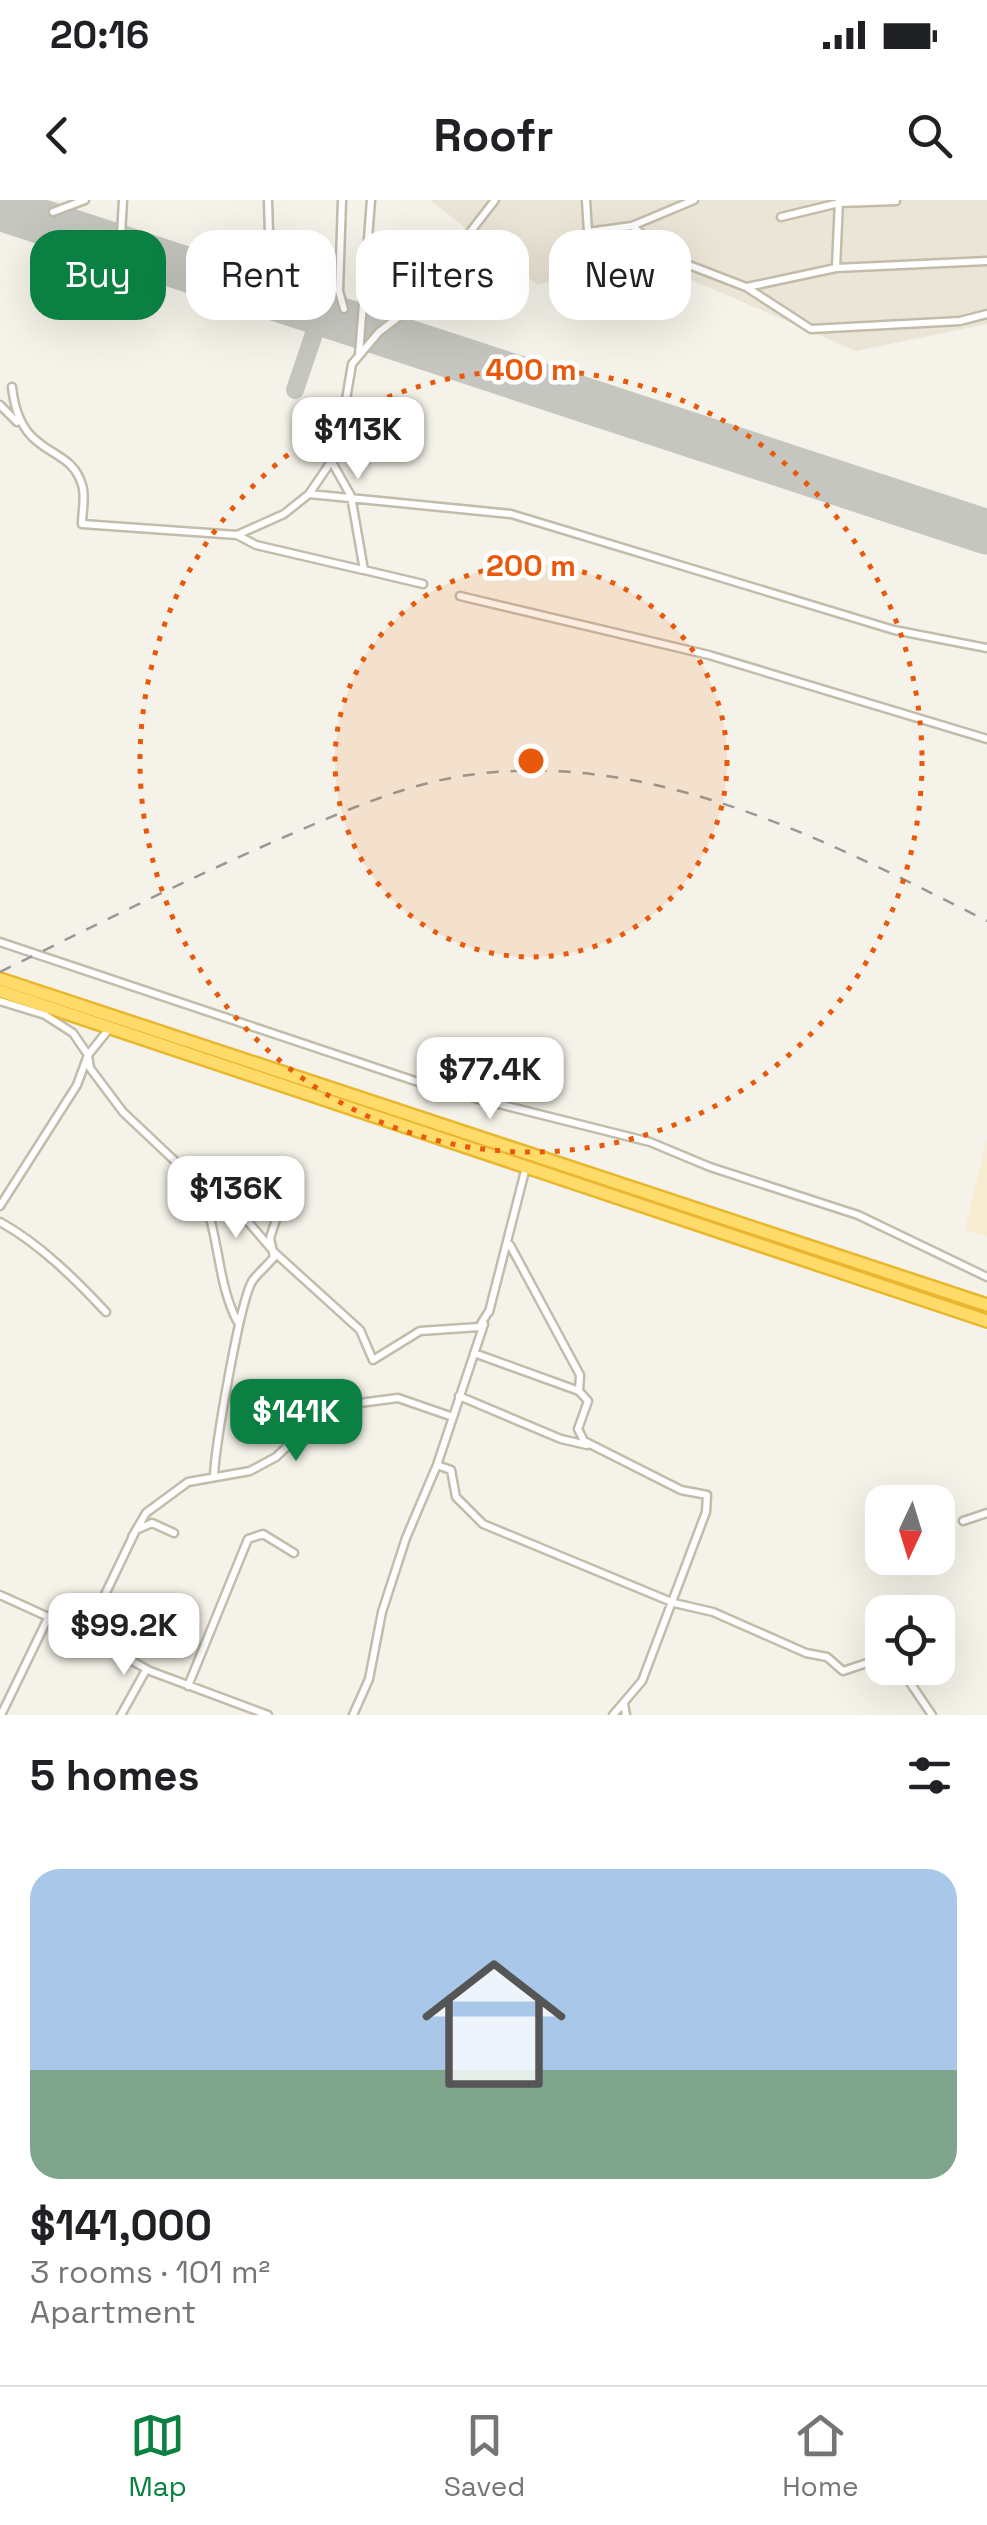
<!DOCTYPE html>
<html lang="en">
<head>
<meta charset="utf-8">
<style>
  :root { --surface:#fff; --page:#f2f2f2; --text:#202124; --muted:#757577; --line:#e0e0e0; --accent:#0b8043 }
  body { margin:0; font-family:"Space Grotesk",sans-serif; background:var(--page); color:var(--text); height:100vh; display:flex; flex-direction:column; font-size:38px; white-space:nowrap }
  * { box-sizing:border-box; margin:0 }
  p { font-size:32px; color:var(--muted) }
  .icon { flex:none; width:55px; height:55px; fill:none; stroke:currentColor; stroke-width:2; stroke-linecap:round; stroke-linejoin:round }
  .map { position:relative; height:1515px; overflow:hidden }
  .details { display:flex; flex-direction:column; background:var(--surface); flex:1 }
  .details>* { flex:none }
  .banner { position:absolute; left:30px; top:30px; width:928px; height:90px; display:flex; gap:20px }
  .needle { width:65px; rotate:184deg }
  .tools { position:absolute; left:865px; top:1285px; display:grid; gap:20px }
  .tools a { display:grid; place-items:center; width:90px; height:90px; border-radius:20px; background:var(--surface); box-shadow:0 10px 40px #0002; font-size:50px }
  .price { position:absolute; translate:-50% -85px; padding:0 22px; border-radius:20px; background:#fff; color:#222; font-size:32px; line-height:65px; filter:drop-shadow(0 2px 5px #0008) }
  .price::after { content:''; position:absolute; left:50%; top:60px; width:30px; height:22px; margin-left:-15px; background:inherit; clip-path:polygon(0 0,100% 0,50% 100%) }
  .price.active { background:var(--accent); color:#fff }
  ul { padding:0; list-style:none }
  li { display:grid; align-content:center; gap:20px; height:530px; padding:0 30px }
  li span { display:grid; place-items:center; height:310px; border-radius:30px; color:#555 }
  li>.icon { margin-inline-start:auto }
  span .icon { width:180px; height:180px; fill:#fffc; stroke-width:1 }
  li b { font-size:42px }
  h2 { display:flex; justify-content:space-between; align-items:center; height:120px; padding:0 30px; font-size:42px }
  .tag { padding:0 35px; border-radius:30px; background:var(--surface); box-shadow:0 10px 40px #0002; font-size:35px; line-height:90px }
  .tag.active { background:var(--accent); color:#fff }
  .status { display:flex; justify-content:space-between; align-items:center; height:70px; padding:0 50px; background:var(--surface); direction:ltr }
  .status svg { height:28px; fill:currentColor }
  header { display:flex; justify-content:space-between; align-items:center; height:130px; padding:0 30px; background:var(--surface); font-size:45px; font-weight:700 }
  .tabs { display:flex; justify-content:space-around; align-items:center; height:140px; border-top:2px solid var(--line); background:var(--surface); font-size:28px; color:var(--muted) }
  .tabs a { display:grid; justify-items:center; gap:5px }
  .tabs .active { color:var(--accent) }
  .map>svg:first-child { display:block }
  .residential { fill:#eae5d6 }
  .commercial { fill:#f8ecd3 }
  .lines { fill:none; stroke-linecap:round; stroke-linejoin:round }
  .taxiway { stroke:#c6c6c0; stroke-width:18 }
  .runway { stroke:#c6c6c0; stroke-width:45 }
  .street-casing { stroke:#c2bcaa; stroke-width:11 }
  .highway-casing { stroke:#eab62e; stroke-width:16 }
  .street { stroke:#fff; stroke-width:6 }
  .highway { stroke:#ffdb6a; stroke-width:11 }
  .rail { stroke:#989898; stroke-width:2.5; stroke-dasharray:12 12; stroke-linecap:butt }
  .ring { fill:none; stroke:#e8590c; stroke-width:5; stroke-dasharray:5 10 }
  .centre { fill:#e8590c; stroke:#fff; stroke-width:5 }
  .ring-label { font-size:30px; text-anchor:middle; font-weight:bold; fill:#e8590c; stroke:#fff; stroke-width:9; stroke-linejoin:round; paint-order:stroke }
</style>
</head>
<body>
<div class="status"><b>20:16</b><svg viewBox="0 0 49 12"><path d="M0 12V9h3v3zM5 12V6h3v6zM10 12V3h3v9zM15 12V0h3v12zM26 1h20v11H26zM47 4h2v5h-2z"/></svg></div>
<header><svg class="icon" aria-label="back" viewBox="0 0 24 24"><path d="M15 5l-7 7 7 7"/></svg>Roofr<svg class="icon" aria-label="search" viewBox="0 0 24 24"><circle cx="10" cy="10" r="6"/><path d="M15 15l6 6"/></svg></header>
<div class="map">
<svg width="987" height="1515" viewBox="0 0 987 1515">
  <rect width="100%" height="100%" fill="#f5f3e9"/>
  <path class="residential" d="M430 0H987V124L856 151 631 54 538 85Z"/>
  <path class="commercial" d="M987 939V1037L965 1029Z"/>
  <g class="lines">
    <path class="taxiway" d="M295 190 321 113"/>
    <path class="runway" d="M0 8 987 332"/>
    <defs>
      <path id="street" d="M268 0 269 33 281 87
        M342 0 339 91 344 109
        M586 0 588 32 632 26 694 0
        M839 0 836 68 987 61
        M53 12 85 0
        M781 17 839 3 896 1
        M632 26 676 60 746 87 811 129 960 121 987 114
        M121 35 123 0
        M747 87 836 68
        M359 155 371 0
        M12 187C20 261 70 242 82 285 86 296 82 312 82 324L237 335 284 314 309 294 337 253 352 164 379 132 413 106 495 0
        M0 205 17 222
        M333 264 351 296 364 370 423 384
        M309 294 511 314 894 430 987 448
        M237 335 256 345 363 370
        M460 396 709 455 987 539
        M0 742 439 889 650 942 710 967 858 1015 987 1077
        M0 801 45 815 73 833 88 855 90 868 123 912 194 979H203L226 996 274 1052 360 1130 373 1160 420 1131 479 1127 489 1111
        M194 979C221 1024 214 1076 237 1121
        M0 1006 77 885 88 855 109 829
        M0 1022C39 1043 76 1080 106 1112
        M510 1045 580 1175 579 1191
        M489 1112 526 967
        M474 1153 579 1191 588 1201 578 1229 584 1241 681 1290 707 1295 706 1312 642 1481 613 1515
        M459 1196 561 1239 587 1245
        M437 1265 451 1270 456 1297 483 1324 674 1403 713 1412 806 1453 827 1457 843 1471 882 1458
        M214 1276C215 1249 240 1098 253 1080 259 1072 268 1065 274 1057L270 1038 288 983
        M963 1321 987 1313
        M132 1337 146 1313 188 1282 250 1271 276 1257 329 1207 398 1198 453 1217
        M0 1395 79 1431 150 1471 268 1515
        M86 1434 136 1330 152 1323 174 1333
        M900 1468 932 1515
        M188 1486 248 1339 263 1334 294 1353
        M624 1504 626 1515
        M1 1515 48 1418
        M121 1515 146 1470
        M353 1515 369 1479 382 1412 406 1338 437 1265 484 1124"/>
      <path id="highway" d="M0 779 987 1105
        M0 791 987 1121"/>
    </defs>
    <use href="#street" class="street-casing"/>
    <use href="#highway" class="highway-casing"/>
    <use href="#street" class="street"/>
    <use href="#highway" class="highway"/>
    <path class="rail" d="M0 772C96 725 191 677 289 635 349 609 410 582 476 574 658 552 830 642 987 721"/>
  </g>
  <circle cx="531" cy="561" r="196" fill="#e8590c" fill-opacity=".12"/>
  <g class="ring">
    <circle cx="531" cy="561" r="196"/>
    <circle cx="531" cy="561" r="391"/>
  </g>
  <circle cx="531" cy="561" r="15" class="centre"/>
  <g class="ring-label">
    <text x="531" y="180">400 m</text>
    <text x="531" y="376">200 m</text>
  </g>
</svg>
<div class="tools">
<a><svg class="needle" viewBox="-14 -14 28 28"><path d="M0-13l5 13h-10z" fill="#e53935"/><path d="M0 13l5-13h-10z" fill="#757577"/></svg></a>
<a><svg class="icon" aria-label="locate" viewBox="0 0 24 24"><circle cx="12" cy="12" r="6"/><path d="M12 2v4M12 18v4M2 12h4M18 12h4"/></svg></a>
</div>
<b class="price" style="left:358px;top:282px">$113K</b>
<b class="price" style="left:490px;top:922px">$77.4K</b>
<b class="price" style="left:236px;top:1041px">$136K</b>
<b class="price active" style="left:296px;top:1264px">$141K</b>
<b class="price" style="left:124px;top:1478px">$99.2K</b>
<div class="banner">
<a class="tag active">Buy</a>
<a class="tag">Rent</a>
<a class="tag">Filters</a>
<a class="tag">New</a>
</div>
</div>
<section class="details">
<h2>5 homes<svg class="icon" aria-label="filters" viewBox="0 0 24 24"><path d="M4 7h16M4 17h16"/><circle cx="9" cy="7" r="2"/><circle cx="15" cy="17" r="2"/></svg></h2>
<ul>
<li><span style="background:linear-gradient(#a9c7e8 65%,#7fa58c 0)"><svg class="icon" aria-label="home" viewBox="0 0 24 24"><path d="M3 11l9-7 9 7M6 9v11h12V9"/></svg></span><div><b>$141,000</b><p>3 rooms · 101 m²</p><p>Apartment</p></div></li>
</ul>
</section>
<nav class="tabs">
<a class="active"><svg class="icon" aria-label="map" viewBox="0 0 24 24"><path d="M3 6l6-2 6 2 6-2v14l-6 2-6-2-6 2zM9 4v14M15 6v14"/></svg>Map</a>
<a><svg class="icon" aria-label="saved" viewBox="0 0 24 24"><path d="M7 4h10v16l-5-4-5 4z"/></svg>Saved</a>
<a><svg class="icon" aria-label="home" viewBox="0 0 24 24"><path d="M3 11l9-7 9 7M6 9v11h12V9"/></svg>Home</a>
</nav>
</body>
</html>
